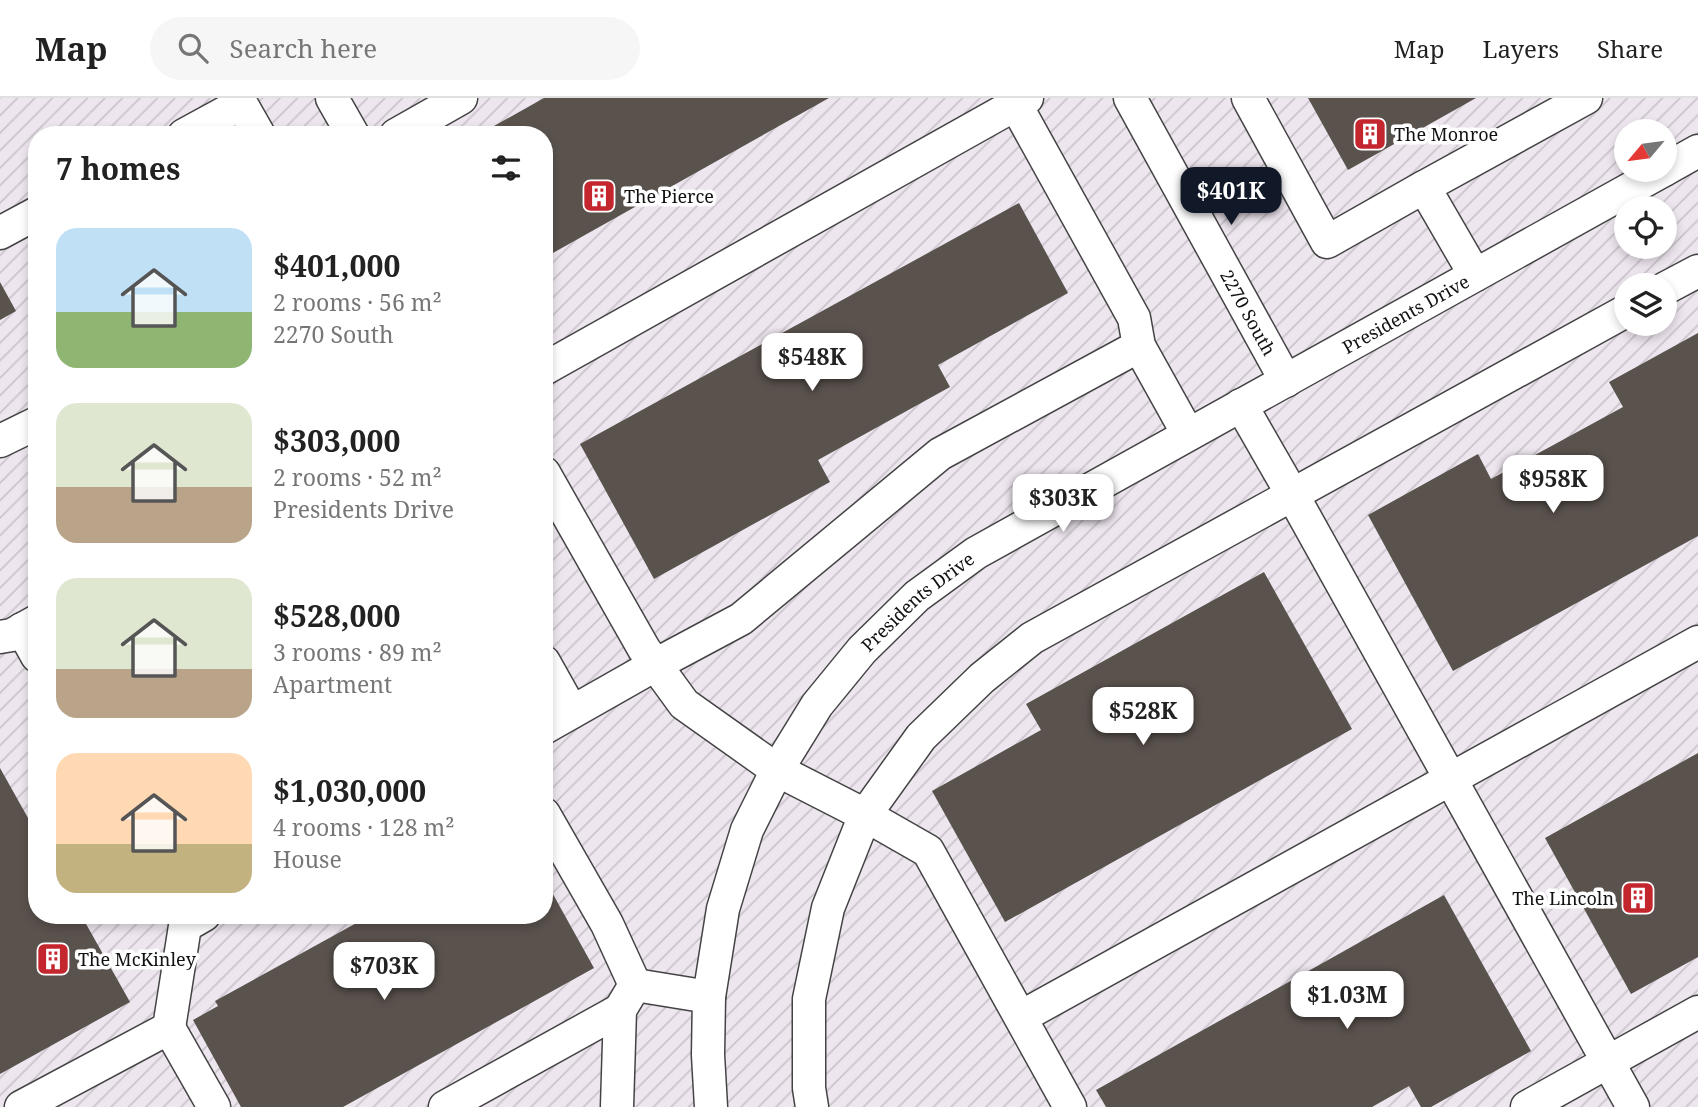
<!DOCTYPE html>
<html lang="en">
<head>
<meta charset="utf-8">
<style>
  :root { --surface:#fff; --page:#f6f6f6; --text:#222; --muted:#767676; --line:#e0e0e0; --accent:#111827 }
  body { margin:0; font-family:"Noto Serif",serif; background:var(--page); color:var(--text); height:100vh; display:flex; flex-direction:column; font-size:26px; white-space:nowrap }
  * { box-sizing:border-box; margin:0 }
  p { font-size:23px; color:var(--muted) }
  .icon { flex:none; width:38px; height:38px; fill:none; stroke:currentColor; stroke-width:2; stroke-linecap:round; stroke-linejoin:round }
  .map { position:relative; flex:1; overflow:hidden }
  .details { position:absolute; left:28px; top:28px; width:525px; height:798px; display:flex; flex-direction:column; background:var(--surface); border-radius:28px; box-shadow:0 4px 10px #0003 }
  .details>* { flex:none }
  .needle { width:46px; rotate:241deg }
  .controls { position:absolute; left:1614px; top:21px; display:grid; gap:14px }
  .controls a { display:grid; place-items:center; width:63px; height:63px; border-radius:50%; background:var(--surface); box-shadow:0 4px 10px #0003; font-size:35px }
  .price { position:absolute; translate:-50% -60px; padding:0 16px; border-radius:14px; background:#fff; color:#222; font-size:23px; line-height:46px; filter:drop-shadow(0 2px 4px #0008) }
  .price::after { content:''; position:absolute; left:50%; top:42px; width:21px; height:16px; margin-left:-10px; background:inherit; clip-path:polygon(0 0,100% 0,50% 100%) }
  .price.selected { background:var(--accent); color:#fff }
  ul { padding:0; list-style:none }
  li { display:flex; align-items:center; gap:21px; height:175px; padding:0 28px }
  li span { display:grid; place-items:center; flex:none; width:196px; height:140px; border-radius:21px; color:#555 }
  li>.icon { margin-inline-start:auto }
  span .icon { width:84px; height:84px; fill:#fffc; stroke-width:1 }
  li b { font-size:30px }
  h2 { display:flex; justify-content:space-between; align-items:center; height:84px; padding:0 28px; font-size:30px }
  header { display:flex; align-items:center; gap:42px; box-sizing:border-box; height:98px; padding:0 35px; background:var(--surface); border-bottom:2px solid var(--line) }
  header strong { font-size:33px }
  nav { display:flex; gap:38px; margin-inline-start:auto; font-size:24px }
  .search { width:490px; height:63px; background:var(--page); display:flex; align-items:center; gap:18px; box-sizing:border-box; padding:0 24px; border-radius:38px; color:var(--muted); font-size:26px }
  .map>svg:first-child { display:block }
  .industrial { fill:url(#industrial-furrows); fill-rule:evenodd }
  .building { fill:#5a524d }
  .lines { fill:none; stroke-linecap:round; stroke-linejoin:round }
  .minor-casing { stroke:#444; stroke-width:35 }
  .minor { stroke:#fff; stroke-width:32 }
  .labels { text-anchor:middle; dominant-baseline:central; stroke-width:7; stroke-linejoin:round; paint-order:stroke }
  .poi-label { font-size:18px; fill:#111; stroke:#fff; text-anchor:start }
  .street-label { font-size:18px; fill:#111; stroke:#fff }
</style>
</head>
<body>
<header>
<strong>Map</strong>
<div class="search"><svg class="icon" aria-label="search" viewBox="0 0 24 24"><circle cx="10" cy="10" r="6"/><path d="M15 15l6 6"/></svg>Search here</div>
<nav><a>Map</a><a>Layers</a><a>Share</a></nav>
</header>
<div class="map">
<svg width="1698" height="1009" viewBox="0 0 1698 1009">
  <defs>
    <pattern id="industrial-furrows" width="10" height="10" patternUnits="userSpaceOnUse" patternTransform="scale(1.75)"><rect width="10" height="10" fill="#eee6ef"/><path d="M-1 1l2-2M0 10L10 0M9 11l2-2" fill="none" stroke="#cbc4cc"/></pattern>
  </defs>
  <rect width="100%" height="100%" fill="#fffdf5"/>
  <path class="industrial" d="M0 0H1698V1009H0ZM1626 33H1664V72H1626ZM37 37H544V817H37ZM1626 110H1664V149H1626ZM1626 187H1664V226H1626Z"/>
  <path class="building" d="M544 0H829L544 160V37H478Z
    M1308 0H1476L1348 72Z
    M1019 105 1068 195 938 267 950 289 818 362 830 384 654 481 580 346Z
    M0 184 16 213 0 222Z
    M1698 235V438L1453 573 1368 417 1478 356 1491 381 1623 309 1609 284Z
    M1264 474 1352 631 1005 824 932 693 1041 632 1026 606Z
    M1698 655V859L1631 896 1545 740Z
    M0 670 37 736V817H81L130 904 0 976Z
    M544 780 594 870 343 1009H241L193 922 218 908 215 903 371 817H544Z
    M1444 797 1531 953 1431 1009H1421L1409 988 1372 1009H1106L1096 992Z"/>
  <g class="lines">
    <defs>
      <g id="minor">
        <path d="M238 0 259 37"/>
        <path d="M332 0 353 37"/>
        <path d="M1012 0 1134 220 1139 248 1188 336"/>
        <path id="s1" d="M1130 0 1286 283"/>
        <path d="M1248 0 1327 144 1424 89 1475 177"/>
        <path d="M184 37 241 6"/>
        <path d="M396 37 461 0"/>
        <path d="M1664 72 1698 53"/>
        <path d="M1424 89 1586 0"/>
        <path d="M0 135 37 115"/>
        <path d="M1664 191 1698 173"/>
        <path d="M544 271 1027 0"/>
        <path d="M1241 307 1292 396 1633 1009"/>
        <path d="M0 343 37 325"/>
        <path d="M544 375 644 551 684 606 777 672 865 717 928 753 1070 1009"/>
        <path d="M22 531 37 558"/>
        <path d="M0 539 12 537 37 523"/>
        <path d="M544 564 572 614"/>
        <path d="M544 630 655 567 741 521 940 356 1139 248"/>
        <path d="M544 716 607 826 635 887"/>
        <path d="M1021 919 1698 544"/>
        <path d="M169 930 214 1009"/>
        <path d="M21 1009 169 930 185 828 204 817"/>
        <path d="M445 1009 620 912"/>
        <path d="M617 1009 620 912 635 887 709 899"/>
        <path id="s2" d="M711 1009 708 957 709 899 723 811 747 732 777 672 817 607 862 552 917 498 976 455 1664 72"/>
        <path d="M812 1009 809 990V901L828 810 865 717 921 639 982 580 1032 540 1626 213"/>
        <path d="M1527 1009 1698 914"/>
      </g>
    </defs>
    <use href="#minor" class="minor-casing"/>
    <use href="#minor" class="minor"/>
  </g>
  <defs>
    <symbol id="building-square" viewBox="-11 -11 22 22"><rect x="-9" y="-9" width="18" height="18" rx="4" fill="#c4262e" stroke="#fff"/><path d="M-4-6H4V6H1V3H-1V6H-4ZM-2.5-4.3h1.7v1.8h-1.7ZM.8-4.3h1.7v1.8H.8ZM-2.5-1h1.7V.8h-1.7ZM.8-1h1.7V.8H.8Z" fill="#fff"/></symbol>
  </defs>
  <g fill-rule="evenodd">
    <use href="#building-square" x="1351" y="17" width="38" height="38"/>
    <use href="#building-square" x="580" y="79" width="38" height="38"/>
    <use href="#building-square" x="1619" y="781" width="38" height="38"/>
    <use href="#building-square" x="34" y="842" width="38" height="38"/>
  </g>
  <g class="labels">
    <g class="poi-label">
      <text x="1394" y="36">The Monroe</text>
      <text x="624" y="98">The Pierce</text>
      <text x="1614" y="800" text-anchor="end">The Lincoln</text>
      <text x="78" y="861">The McKinley</text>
    </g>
    <g class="street-label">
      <text stroke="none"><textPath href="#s1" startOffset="245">2270 South</textPath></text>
      <text stroke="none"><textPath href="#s2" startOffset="1138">Presidents Drive</textPath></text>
      <text stroke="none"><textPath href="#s2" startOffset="570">Presidents Drive</textPath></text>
    </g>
  </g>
</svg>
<div class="controls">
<a><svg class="needle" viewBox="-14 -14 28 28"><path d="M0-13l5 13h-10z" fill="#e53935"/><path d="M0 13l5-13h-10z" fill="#767676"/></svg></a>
<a><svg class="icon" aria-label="locate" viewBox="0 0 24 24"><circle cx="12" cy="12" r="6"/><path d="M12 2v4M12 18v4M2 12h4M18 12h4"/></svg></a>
<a><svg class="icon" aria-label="layers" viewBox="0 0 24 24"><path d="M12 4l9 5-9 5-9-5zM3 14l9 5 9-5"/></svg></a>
</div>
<b class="price selected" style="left:1231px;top:129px">$401K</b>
<b class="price" style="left:812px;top:295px">$548K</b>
<b class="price" style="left:1553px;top:417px">$958K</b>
<b class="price" style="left:1063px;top:436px">$303K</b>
<b class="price" style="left:1143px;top:649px">$528K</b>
<b class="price" style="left:384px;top:904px">$703K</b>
<b class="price" style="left:1347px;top:933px">$1.03M</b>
<section class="details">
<h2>7 homes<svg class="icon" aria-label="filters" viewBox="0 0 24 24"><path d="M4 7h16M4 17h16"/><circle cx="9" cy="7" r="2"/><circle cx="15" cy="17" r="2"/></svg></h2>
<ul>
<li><span style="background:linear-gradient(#bfe0f5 60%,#8fb573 0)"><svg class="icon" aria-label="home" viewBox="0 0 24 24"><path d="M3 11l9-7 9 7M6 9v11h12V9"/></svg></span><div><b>$401,000</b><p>2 rooms · 56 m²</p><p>2270 South</p></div></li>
<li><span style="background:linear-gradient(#dfe7d0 60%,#b9a48a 0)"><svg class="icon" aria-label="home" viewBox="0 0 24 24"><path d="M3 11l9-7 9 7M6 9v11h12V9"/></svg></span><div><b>$303,000</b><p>2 rooms · 52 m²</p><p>Presidents Drive</p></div></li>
<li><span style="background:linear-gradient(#dfe7d0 65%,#b9a48a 0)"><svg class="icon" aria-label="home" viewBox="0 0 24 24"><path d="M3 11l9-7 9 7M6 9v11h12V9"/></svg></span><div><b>$528,000</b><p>3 rooms · 89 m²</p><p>Apartment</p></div></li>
<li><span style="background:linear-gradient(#ffd9b3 65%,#c2b280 0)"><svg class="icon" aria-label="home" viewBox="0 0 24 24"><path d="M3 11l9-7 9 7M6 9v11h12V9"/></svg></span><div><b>$1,030,000</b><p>4 rooms · 128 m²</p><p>House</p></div></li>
</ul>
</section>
</div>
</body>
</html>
